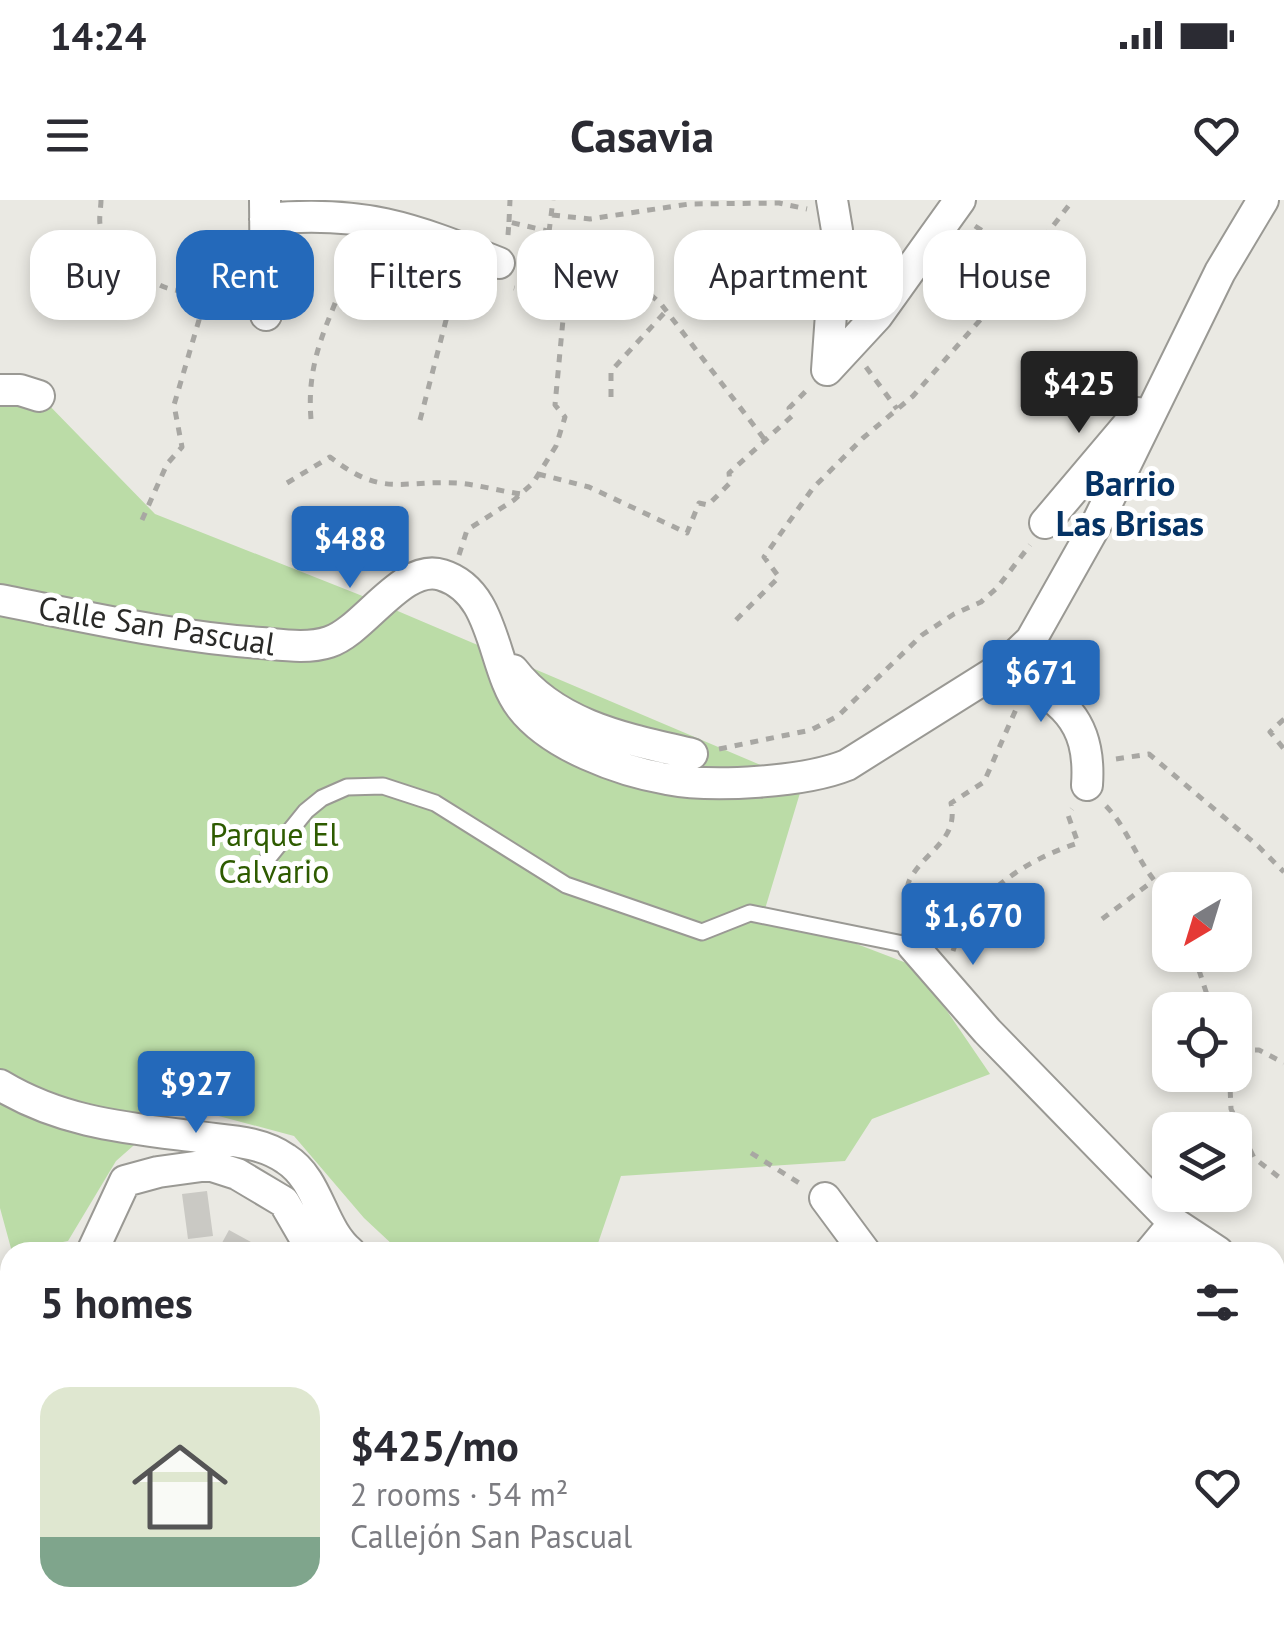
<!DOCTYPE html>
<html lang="en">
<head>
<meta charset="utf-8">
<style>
  :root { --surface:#fff; --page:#f2f2f3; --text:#2b2b33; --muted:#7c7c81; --accent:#2469ba }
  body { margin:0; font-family:"PT Sans",sans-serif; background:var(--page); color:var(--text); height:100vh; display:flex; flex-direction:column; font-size:38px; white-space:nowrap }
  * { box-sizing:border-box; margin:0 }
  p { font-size:32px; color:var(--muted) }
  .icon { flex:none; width:55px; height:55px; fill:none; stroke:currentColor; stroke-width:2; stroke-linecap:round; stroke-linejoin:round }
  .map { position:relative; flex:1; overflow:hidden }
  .side { position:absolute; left:0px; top:1042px; width:1285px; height:392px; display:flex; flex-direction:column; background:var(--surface); border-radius:30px 30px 0 0; box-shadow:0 5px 15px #0003 }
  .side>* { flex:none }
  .guide { position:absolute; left:30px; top:30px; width:1225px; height:90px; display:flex; gap:20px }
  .needle { width:65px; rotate:218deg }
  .tools { position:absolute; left:1152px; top:672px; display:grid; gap:20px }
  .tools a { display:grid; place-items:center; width:100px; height:100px; border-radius:20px; background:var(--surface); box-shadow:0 5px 15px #0003; font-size:50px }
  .price { position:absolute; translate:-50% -85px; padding:0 22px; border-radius:10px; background:var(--accent); color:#fff; font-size:32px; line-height:65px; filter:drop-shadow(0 2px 5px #0008) }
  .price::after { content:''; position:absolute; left:50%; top:60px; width:30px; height:22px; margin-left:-15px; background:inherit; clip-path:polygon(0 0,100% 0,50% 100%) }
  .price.current { background:#222; color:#fff }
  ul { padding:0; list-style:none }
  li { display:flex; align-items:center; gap:30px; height:250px; padding:0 40px }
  li span { display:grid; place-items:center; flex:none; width:280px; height:200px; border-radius:30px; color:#555 }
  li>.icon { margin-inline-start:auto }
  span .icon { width:120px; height:120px; fill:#fffc; stroke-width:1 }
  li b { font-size:42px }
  h2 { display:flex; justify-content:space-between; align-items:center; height:120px; padding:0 40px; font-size:42px }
  .chip { padding:0 35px; border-radius:30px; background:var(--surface); box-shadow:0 5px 15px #0003; font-size:35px; line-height:90px }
  .chip.current { background:var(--accent); color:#fff }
  .status { display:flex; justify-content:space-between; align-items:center; height:70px; padding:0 50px; background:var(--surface); direction:ltr }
  .status svg { height:28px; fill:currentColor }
  header { display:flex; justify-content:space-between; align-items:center; height:130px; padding:0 40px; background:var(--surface); font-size:45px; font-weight:800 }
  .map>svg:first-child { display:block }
  .green { fill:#bbdca7 }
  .building { fill:#cac9c4 }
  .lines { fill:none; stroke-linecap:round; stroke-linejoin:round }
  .service-casing { stroke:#9a9994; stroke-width:19 }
  .minor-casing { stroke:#9a9994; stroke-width:34 }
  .path { stroke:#a8a7a3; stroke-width:5; stroke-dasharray:8 8; stroke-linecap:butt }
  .service { stroke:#fff; stroke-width:15 }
  .minor { stroke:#fff; stroke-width:30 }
  .labels { text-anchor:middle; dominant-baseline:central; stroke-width:10; stroke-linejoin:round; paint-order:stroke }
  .street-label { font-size:32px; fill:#2a2a28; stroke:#fff }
  .park-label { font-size:32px; fill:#2e5b00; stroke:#fff }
  .neighbourhood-label { font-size:35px; font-weight:bold; fill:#053365; stroke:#fff }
</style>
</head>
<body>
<div class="status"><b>14:24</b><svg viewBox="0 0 49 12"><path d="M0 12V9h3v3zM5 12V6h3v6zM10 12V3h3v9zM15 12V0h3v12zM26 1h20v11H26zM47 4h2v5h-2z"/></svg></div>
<header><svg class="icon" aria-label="menu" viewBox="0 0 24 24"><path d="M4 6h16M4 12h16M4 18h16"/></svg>Casavia<svg class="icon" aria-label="heart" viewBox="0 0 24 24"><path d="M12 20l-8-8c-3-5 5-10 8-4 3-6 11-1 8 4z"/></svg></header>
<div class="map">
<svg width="1284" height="1434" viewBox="0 0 1284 1434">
  <rect width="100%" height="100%" fill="#eae9e3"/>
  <path class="green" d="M42 198 155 314 360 395 803 583 765 709 917 767 990 874 872 919 845 961 621 976 595 1052H438L394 1046 364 1018 294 936 215 915 167 916 116 961 68 1041 12 1052 0 1008V202Z"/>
  <path class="building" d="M207 991 213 1036 188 1039 182 994Z
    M229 1030 269 1052H217Z
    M156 1042 174 1052H150Z
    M850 1425H884L901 1434H845Z
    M937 1425H954L958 1429 954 1434H932Z
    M961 1425H1006L1020 1434H965L958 1429Z
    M1028 1425H1036L1043 1434H1020Z"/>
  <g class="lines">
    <defs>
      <path id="service" d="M268 658 306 611 322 598 347 587 383 586 435 603 566 685 702 732 750 713 913 746"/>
      <path id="minor" d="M265 0 266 115
        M265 19C363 10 410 27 499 63
        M827 170 877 116 960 0
        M827 170 837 30 832 0
        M0 190H20L39 196
        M1045 323 1138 213
        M0 400C87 417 173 437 261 443 283 445 308 449 329 442 364 431 403 362 442 375 497 392 491 468 521 507 551 546 620 571 667 579 713 588 805 582 847 565L1003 467 1031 440 1098 321 1220 72 1263 0
        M1003 467C1057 498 1092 515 1087 585
        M513 470C556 526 627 539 692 554
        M913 746 987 831 1174 1023 1218 1052
        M0 885C63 923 127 928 198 937 229 941 260 941 286 959 319 980 321 1028 350 1052
        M825 998 865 1052
        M92 1052 125 981 158 972 209 965 237 974 284 1002 313 1052
        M1150 1052 1174 1023
        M1275 1091 1284 1097
        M0 1106 10 1107
        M0 1176 10 1204
        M1275 1218 1284 1227
        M0 1367 10 1360
        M137 1425 142 1434
        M810 1425 826 1434
        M1053 1425 1059 1434
        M1132 1425 1135 1434
        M206 1434H398"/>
    </defs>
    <use href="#service" class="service-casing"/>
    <use href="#minor" class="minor-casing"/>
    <path class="path" d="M101 0C101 7 99 17 100 24 106 50 143 80 167 88 189 95 215 91 238 87
      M552 15 590 19 689 4 779 3 807 9
      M509 22 510 0
      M975 26 1027 60
      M549 32 553 0
      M508 35 509 22 582 39 602 52 661 104 765 240
      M866 167 897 209
      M611 197V171L667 110
      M311 219C305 147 339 110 355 45
      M420 220 457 78
      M538 274 589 287 687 333 699 303 708 305 730 283 729 273 792 216 789 208 807 190
      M287 283 330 257C383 298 399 280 458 283 479 285 500 291 521 294
      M142 320 167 264 182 247 174 205 199 120 198 91
      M459 355 467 330 514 300 533 283 556 246 565 217 555 205 564 109 537 101V94L514 88
      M736 420 779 377 764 357 813 288 863 238 913 196 981 119 1073 0
      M1284 519 1270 532 1284 549
      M719 549 811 530 838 516 922 435 954 414 981 402 997 388 1030 345
      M1116 559 1149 554 1258 646 1284 672
      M1106 606C1132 633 1140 673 1170 696
      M910 719C908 707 904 690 910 679 926 650 959 640 951 603L984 582 1017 507
      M1102 719 1153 681
      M953 751C972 694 1024 661 1078 643L1068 615 1072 609
      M1194 755 1212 810
      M1235 844 1239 850 1235 853
      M1239 850H1259L1284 863
      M1225 875 1230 886 1231 909 1254 958 1284 981
      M751 953 801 984
      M474 1425V1434
      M1260 1425 1262 1434"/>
    <use href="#service" class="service"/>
    <use href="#minor" class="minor"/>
  </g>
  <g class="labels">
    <g class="street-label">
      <text transform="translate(157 425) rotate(9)">Calle San Pascual</text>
    </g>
    <g class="park-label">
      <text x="274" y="634">Parque El<tspan x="274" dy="37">Calvario</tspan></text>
    </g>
    <g class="neighbourhood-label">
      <text x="1130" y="283">Barrio<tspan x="1130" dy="40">Las Brisas</tspan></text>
    </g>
  </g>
</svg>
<div class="tools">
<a><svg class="needle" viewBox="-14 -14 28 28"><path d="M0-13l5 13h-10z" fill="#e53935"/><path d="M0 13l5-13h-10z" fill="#7c7c81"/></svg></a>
<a><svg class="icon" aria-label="locate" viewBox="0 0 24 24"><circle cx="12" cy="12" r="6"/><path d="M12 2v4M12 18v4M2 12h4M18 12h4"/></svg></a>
<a><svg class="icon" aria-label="layers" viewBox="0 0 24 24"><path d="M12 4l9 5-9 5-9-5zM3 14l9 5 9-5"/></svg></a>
</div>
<b class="price current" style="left:1079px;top:236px">$425</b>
<b class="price" style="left:350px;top:391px">$488</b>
<b class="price" style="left:1041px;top:525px">$671</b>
<b class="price" style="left:973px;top:768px">$1,670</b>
<b class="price" style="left:196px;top:936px">$927</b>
<div class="guide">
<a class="chip">Buy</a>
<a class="chip current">Rent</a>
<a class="chip">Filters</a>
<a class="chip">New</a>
<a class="chip">Apartment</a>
<a class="chip">House</a>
</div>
<section class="side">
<h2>5 homes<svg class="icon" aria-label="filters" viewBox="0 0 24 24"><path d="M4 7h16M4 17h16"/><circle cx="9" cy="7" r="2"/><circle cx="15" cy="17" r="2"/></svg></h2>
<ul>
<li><span style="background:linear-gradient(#dfe7d0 75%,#7fa58c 0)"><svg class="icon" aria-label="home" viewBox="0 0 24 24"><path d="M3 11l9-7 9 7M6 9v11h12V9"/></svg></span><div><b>$425/mo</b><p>2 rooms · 54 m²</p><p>Callejón San Pascual</p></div><svg class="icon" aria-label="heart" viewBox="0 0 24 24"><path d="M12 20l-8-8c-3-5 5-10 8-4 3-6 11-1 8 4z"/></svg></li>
</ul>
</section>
</div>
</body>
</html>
